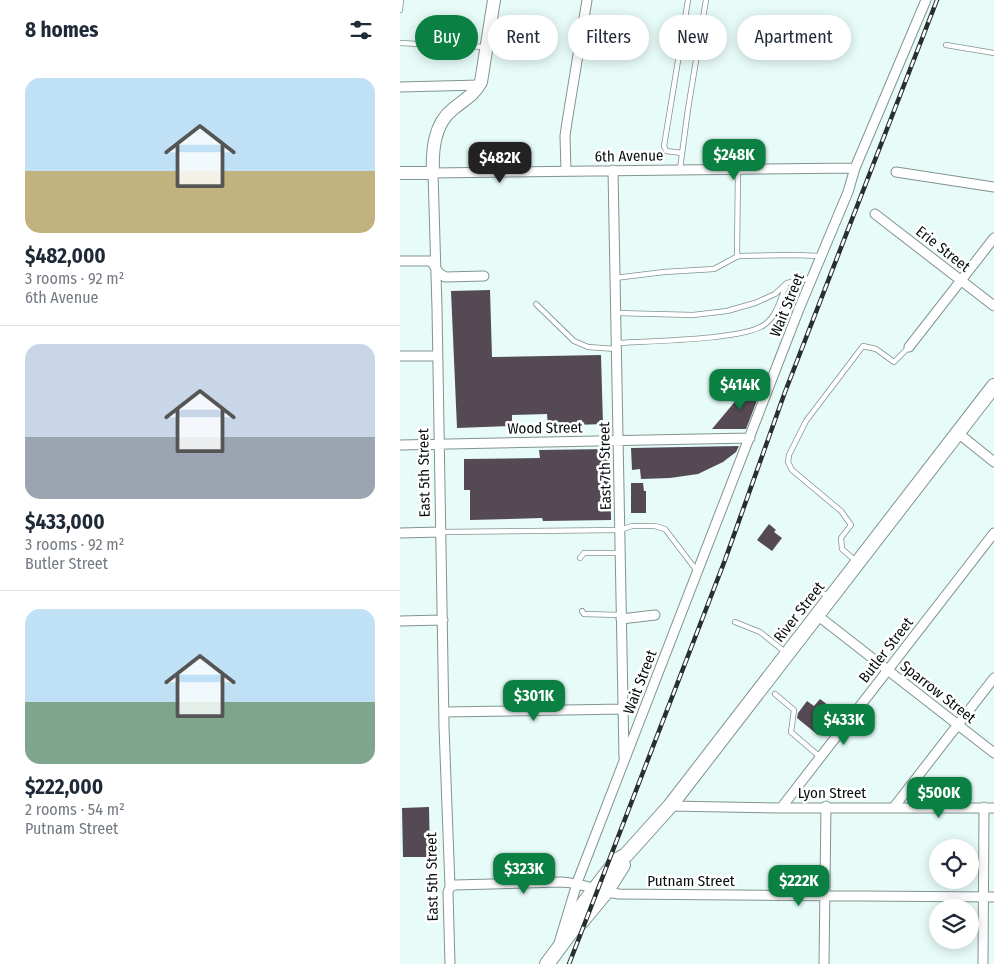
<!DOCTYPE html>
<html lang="en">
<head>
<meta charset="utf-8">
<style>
  :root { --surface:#fff; --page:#f6f6f7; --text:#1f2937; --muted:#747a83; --line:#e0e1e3; --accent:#0b8043 }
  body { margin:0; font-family:"Fira Sans Condensed",sans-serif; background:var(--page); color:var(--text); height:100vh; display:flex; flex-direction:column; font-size:19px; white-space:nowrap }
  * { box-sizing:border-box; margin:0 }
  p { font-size:16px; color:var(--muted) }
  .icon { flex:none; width:28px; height:28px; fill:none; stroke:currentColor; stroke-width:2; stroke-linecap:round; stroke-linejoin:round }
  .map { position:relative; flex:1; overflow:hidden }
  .sheet { display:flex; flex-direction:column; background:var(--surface); width:400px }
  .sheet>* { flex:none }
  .guide { position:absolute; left:15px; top:15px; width:475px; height:45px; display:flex; gap:10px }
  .tools { position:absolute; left:529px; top:839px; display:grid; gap:10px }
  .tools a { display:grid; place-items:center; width:50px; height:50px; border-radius:50%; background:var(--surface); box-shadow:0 2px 12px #0003; font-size:25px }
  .price { position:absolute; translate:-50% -42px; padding:0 11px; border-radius:10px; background:var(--accent); color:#fff; font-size:16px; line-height:32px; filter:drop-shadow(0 1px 2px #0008) }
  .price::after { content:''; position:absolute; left:50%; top:30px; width:15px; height:11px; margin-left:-8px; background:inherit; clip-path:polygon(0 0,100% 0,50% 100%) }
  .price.on { background:#222; color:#fff }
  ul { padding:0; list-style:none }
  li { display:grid; align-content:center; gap:10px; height:265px; padding:0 25px }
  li+li { border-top:1px solid var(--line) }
  li span { display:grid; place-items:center; height:155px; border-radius:15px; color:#555 }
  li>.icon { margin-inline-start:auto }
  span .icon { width:90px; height:90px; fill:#fffc; stroke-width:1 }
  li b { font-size:21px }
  h2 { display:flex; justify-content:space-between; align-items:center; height:60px; padding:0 25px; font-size:21px }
  .tag { padding:0 18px; border-radius:22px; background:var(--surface); box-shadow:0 2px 12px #0003; font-size:18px; line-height:45px }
  .tag.on { background:var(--accent); color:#fff }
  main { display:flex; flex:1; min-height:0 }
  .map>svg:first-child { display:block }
  .building { fill:#554953 }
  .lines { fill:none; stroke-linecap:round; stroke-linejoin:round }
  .service-casing { stroke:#819391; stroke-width:6 }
  .minor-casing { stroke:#819391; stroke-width:11 }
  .secondary-casing { stroke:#819391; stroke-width:14 }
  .primary-casing { stroke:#819391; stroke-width:16 }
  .service { stroke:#fff; stroke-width:4.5 }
  .minor { stroke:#fff; stroke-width:9 }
  .secondary { stroke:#fff; stroke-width:12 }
  .primary { stroke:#fff; stroke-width:14 }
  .rail-casing { stroke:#272f2f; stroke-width:4.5 }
  .rail { stroke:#fff; stroke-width:2.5; stroke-dasharray:8; stroke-linecap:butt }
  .labels { text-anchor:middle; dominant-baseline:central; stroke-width:5; stroke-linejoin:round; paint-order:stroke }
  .street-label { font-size:15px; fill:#080e0e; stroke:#fff }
</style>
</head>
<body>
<main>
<section class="sheet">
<h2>8 homes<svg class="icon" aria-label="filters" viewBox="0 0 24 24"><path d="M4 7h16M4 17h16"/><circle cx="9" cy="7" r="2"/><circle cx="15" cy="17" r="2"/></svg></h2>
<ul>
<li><span style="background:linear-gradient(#bfe0f5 60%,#c2b280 0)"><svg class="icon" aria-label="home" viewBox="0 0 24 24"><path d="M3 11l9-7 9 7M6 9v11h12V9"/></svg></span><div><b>$482,000</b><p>3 rooms · 92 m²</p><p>6th Avenue</p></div></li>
<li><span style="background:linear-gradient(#c9d6e8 60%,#9aa5b1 0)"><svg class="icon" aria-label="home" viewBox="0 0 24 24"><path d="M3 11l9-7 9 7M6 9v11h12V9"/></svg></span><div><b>$433,000</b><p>3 rooms · 92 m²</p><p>Butler Street</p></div></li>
<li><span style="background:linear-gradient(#bfe0f5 60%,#7fa58c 0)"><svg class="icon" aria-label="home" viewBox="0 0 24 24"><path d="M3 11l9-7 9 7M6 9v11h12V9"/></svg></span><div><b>$222,000</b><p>2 rooms · 54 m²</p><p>Putnam Street</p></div></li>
</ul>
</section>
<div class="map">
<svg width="594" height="964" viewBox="0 0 594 964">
  <rect width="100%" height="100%" fill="#e7fbf9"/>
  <path class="building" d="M90 290 92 357 201 355 203 424 148 426 147 414 112 415V426L57 428 51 291Z
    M348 386 361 390 346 429H312Z
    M339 446 336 452 323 462 298 474 270 478 241 479 240 469 232 470 231 448Z
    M210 449 211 520 143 521 142 518 70 520V490H64V459L140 458 139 450Z
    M231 483H243L244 491H246V513H231Z
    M369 524 376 530 374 532 382 538 372 551 357 540Z
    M420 699 437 712 418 735 397 718 398 713 407 701 414 706Z
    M29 807 30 857H3L2 808Z"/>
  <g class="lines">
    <defs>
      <path id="service" d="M0 10 1 0
        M0 43 56 46
        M546 45 594 53
        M66 46 85 47
        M282 153 266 151 264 146 288 0
        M280 169 288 109 306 0
        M337 257 338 169
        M215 278 264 272 314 269 338 256 395 255 420 256
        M136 304 174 341 188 347 216 349
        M216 313 293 315 327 311 355 303 375 294 387 283 411 278
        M216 343C246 341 344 340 364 325 377 316 380 300 386 286
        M41 532 220 530 232 526H255L265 529 297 571
        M180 558 184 553H220
        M457 562 442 549 441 538 451 525 441 511 392 470 388 462 389 455 406 421 463 346 476 349 494 362 509 347
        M415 587 428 597
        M182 611 184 614 221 615
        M335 622 360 632 385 652
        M375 694 394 710 391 732 420 757"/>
      <path id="minor" d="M0 87 80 85
        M213 170 224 757
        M166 171 165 136 167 122 187 0
        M496 172 594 187
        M475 214 594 306
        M0 261H31L39 273 45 277 84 276
        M509 347 594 238
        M0 356H38
        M558 433 594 462
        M0 445 350 438
        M0 533 41 532
        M417 615 594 753
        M221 619 255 615
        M0 621 43 620
        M44 712 223 709
        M270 806 381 808H594
        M494 807 594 678
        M381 808 594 533
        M50 887 55 885 162 882C182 883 199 891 219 894L594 897
        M159 943 178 880 399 309 448 192 455 168 526 0
        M50 964 48 892 50 887 44 727 37 308 33 173 455 168
        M424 964 426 806
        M583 964 584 807"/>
      <path id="secondary" d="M0 173H33C32 150 34 124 53 109 64 100 75 94 81 82L94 0"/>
      <path id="primary" d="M173 929 174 916 217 860 226 855 270 806 594 386
        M147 964 173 929 182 921 206 892 223 865"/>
    </defs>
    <use href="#service" class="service-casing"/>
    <use href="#minor" class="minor-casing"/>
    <use href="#secondary" class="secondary-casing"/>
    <use href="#primary" class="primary-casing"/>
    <use href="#service" class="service"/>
    <use href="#minor" class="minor"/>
    <use href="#secondary" class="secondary"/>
    <use href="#primary" class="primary"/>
    <defs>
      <path id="rail" d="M169 964 325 560 385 392 537 0"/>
    </defs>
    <use href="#rail" class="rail-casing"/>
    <use href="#rail" class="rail"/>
  </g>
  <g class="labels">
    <g class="street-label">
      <text transform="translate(229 156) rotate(-1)">6th Avenue</text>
      <text transform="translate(543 249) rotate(38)">Erie Street</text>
      <text transform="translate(387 305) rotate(-68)">Wait Street</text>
      <text transform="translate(145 428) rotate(-1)">Wood Street</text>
      <text transform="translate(205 466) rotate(-91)">East 7th Street</text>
      <text transform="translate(24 473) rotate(-91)">East 5th Street</text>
      <text transform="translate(399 612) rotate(-52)">River Street</text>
      <text transform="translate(486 650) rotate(-52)">Butler Street</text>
      <text transform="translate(240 682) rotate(-69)">Wait Street</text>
      <text transform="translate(538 692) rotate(38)">Sparrow Street</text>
      <text x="432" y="793">Lyon Street</text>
      <text transform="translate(32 877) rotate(-91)">East 5th Street</text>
      <text x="291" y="881">Putnam Street</text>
    </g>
  </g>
</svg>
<div class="tools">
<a><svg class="icon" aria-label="locate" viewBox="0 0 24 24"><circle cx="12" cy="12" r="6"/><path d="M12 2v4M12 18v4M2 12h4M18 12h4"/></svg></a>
<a><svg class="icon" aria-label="layers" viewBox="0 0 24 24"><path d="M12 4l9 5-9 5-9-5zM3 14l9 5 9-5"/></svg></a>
</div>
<b class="price" style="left:334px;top:181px">$248K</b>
<b class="price on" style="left:100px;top:184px">$482K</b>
<b class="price" style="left:340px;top:411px">$414K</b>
<b class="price" style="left:134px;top:722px">$301K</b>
<b class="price" style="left:444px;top:746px">$433K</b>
<b class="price" style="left:539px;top:819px">$500K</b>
<b class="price" style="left:124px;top:895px">$323K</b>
<b class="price" style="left:399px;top:907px">$222K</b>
<div class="guide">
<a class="tag on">Buy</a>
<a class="tag">Rent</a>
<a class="tag">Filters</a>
<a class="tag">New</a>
<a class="tag">Apartment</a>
</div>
</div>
</main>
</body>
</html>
